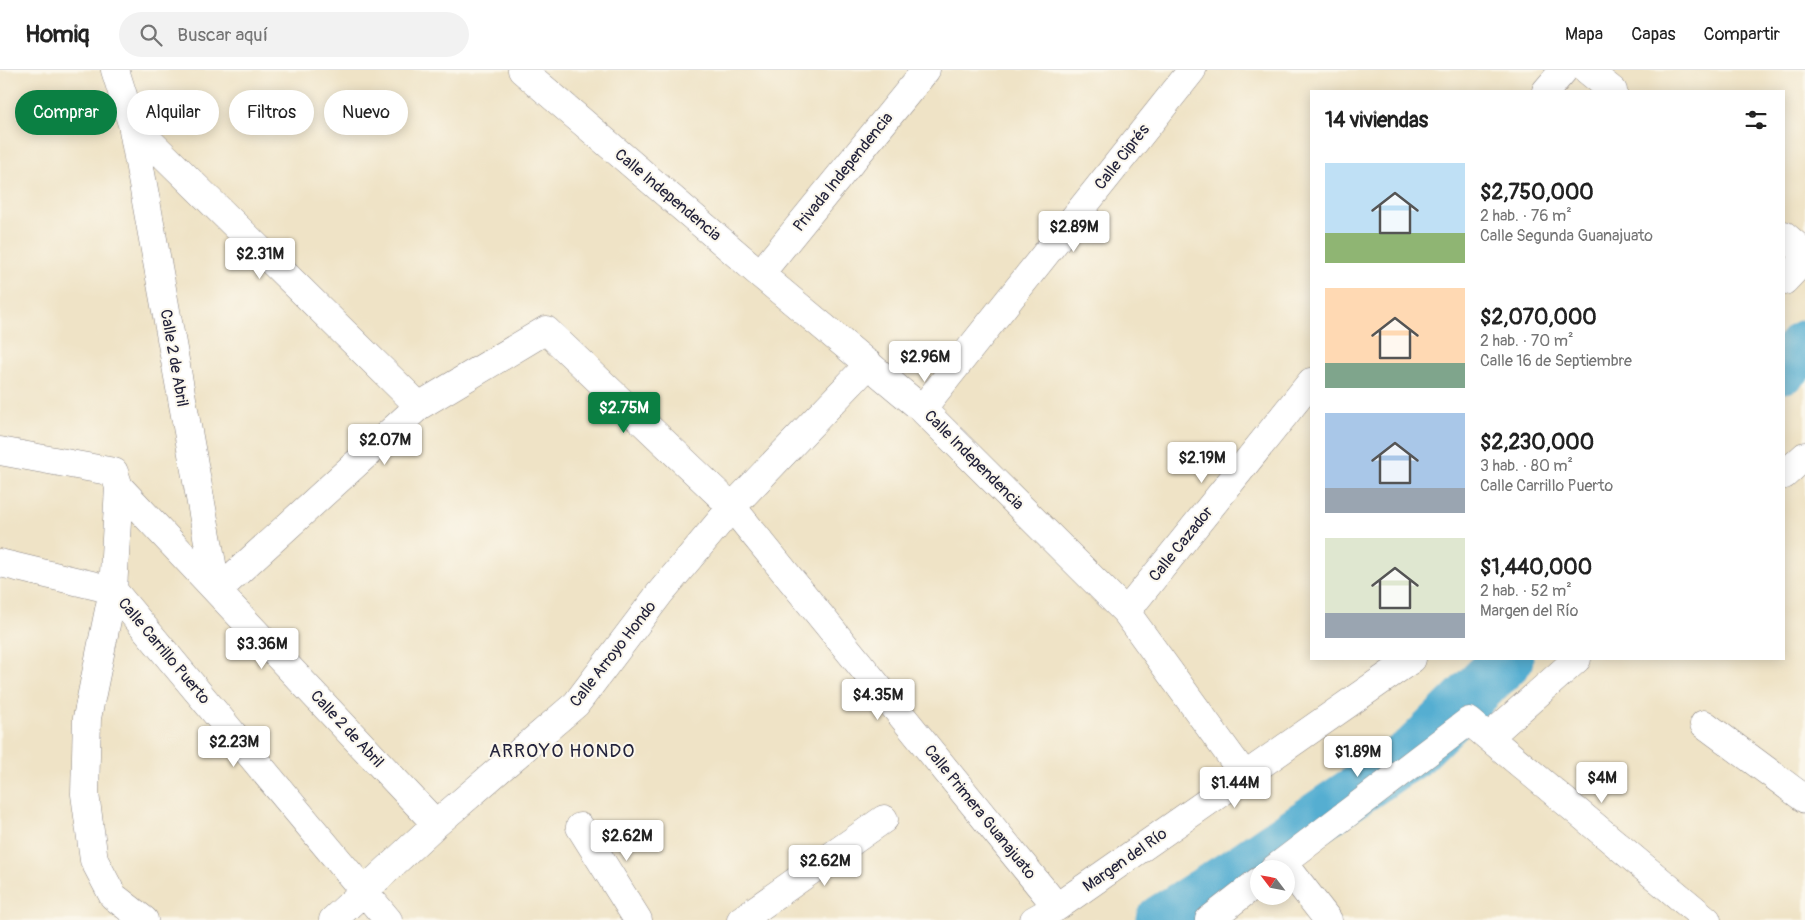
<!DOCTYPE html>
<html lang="es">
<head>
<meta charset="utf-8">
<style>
  :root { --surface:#fff; --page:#f2f2f2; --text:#222; --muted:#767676; --line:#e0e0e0; --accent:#0b8043 }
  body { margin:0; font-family:Pangolin,sans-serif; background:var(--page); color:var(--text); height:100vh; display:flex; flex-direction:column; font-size:19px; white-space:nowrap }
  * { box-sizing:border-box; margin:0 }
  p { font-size:16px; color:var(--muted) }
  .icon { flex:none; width:28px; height:28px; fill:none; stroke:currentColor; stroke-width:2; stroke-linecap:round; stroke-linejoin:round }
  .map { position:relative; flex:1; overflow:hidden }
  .details { position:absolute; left:1310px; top:20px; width:475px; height:570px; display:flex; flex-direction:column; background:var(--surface); border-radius:0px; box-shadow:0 2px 12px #0003 }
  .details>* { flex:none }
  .guide { position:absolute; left:15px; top:20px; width:475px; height:45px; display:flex; gap:10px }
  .needle { width:32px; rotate:302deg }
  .buttons { position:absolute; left:1250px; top:790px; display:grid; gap:10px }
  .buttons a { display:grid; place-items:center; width:45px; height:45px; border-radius:50%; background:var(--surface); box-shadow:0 2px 12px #0003; font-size:25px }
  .price { position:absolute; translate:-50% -42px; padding:0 11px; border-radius:5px; background:#fff; color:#222; font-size:16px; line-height:32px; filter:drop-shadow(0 1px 2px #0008) }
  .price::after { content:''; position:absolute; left:50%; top:30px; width:15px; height:11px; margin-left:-8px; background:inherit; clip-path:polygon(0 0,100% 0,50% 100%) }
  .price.selected { background:var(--accent); color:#fff }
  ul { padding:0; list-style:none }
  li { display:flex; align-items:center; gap:15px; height:125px; padding:0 15px }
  li span { display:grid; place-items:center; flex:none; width:140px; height:100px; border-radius:0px; color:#555 }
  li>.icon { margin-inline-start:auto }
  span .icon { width:60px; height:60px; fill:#fffc; stroke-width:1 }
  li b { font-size:21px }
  h2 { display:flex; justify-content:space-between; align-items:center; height:60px; padding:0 15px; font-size:21px }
  .pill { padding:0 18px; border-radius:22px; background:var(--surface); box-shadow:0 2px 12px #0003; font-size:18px; line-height:45px }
  .pill.selected { background:var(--accent); color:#fff }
  header { display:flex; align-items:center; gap:30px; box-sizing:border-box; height:70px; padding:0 25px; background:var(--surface); border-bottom:1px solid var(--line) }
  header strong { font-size:24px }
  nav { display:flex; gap:28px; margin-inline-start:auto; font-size:18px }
  .search { width:350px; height:45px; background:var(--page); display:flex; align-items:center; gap:12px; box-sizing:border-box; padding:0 18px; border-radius:28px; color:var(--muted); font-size:19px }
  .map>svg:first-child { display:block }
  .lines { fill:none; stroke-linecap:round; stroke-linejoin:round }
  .river { stroke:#54aed1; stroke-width:51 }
  .minor-casing { stroke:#888280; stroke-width:29 }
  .minor { stroke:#fff; stroke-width:28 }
  .labels { text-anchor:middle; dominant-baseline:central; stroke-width:4; stroke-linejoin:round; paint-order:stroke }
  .street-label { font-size:16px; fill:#22223b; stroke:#fbf7ec }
  .quarter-label { font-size:19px; letter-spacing:1px; fill:#22223b; stroke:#fbf7ec }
</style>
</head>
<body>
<header>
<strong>Homiq</strong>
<div class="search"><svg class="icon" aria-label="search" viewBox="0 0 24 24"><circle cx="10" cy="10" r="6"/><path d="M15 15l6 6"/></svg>Buscar aquí</div>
<nav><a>Mapa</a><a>Capas</a><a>Compartir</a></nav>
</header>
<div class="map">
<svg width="1805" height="850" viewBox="0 0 1805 850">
  <rect width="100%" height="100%" fill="#fbf7ec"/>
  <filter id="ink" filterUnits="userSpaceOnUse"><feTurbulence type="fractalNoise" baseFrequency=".02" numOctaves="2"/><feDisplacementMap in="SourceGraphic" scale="10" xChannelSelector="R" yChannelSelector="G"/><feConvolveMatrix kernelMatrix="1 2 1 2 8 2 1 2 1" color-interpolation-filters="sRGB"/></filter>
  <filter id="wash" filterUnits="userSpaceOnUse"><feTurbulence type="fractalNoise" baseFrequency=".0096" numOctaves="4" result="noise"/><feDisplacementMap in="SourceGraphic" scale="20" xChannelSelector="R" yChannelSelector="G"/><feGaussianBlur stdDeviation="1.12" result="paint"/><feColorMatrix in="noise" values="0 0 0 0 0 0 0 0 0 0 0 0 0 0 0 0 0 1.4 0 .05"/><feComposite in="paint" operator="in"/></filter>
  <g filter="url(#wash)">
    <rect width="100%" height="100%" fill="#efe3c6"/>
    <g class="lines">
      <path class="river" d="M1784 298 1805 275
        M1161 850 1234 804 1415 681 1508 589"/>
    </g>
  </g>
  <g filter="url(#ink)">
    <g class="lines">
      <defs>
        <path id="minor" d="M115 0 132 54 217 521
          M522 0 760 204 922 339 1126 542 1245 706
          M1587 0 1613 21
          M1546 21 1564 0
          M132 54 419 336
          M1784 165 1805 183
          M760 204 926 0
          M1784 211 1805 189
          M922 339 1192 0
          M0 381 114 402 119 417 113 520 87 648 85 724 94 790 113 826 144 850
          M1784 405 1805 386
          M119 417 436 754
          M0 493 113 520 388 850
          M217 521 419 336 546 260 732 437 1057 837
          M1126 542 1311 312
          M1704 654 1805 729
          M1489 667 1577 589
          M580 757 638 850
          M1283 792 1328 850
          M1274 799 1469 651 1707 850
          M333 850 436 754 576 634 660 523 732 437 869 294
          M741 850 884 749
          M1034 850 1057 837 1412 589
          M1209 850 1259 811"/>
      </defs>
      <use href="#minor" class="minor-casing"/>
      <use href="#minor" class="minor"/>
    </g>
  </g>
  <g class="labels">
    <g class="street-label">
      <text transform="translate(1122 87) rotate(-52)">Calle Ciprés</text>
      <text transform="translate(843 102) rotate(-51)">Privada Independencia</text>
      <text transform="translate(668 125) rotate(40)">Calle Independencia</text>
      <text transform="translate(174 288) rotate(80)">Calle 2 de Abril</text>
      <text transform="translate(974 390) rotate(45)">Calle Independencia</text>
      <text transform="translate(1181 474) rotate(-51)">Calle Cazador</text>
      <text transform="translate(164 581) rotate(50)">Calle Carrillo Puerto</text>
      <text transform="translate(613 584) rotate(-52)">Calle Arroyo Hondo</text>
      <text transform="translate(347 659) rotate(47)">Calle 2 de Abril</text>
      <text transform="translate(980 742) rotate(51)">Calle Primera Guanajuato</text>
      <text transform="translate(1125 790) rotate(-35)">Margen del Río</text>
    </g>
    <g class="quarter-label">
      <text x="562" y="681">ARROYO HONDO</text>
    </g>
  </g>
</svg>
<div class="buttons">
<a><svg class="needle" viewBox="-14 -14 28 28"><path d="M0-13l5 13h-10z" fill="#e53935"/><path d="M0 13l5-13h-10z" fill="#767676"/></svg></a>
</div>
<b class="price" style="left:1074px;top:183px">$2.89M</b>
<b class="price" style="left:260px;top:210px">$2.31M</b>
<b class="price" style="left:925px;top:313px">$2.96M</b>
<b class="price selected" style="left:624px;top:364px">$2.75M</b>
<b class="price" style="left:385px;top:396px">$2.07M</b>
<b class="price" style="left:1202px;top:414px">$2.19M</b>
<b class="price" style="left:262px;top:600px">$3.36M</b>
<b class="price" style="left:878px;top:651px">$4.35M</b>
<b class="price" style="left:234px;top:698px">$2.23M</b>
<b class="price" style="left:1358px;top:708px">$1.89M</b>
<b class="price" style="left:1602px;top:734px">$4M</b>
<b class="price" style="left:1235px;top:739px">$1.44M</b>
<b class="price" style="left:627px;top:792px">$2.62M</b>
<b class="price" style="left:825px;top:817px">$2.62M</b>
<div class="guide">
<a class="pill selected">Comprar</a>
<a class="pill">Alquilar</a>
<a class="pill">Filtros</a>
<a class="pill">Nuevo</a>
</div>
<section class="details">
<h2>14 viviendas<svg class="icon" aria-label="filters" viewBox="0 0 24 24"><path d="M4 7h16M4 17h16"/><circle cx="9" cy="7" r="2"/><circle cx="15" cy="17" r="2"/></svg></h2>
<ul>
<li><span style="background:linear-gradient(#bfe0f5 70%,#8fb573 0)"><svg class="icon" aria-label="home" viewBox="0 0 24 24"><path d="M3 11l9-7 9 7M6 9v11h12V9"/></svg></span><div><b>$2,750,000</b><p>2 hab. · 76 m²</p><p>Calle Segunda Guanajuato</p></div></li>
<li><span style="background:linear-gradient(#ffd9b3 75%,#7fa58c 0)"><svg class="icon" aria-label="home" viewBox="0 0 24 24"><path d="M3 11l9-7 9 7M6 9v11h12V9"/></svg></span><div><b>$2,070,000</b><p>2 hab. · 70 m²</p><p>Calle 16 de Septiembre</p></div></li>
<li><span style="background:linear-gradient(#a9c7e8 75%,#9aa5b1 0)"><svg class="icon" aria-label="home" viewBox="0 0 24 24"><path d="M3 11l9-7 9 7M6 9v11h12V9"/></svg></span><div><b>$2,230,000</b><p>3 hab. · 80 m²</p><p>Calle Carrillo Puerto</p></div></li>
<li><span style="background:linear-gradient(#dfe7d0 75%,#9aa5b1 0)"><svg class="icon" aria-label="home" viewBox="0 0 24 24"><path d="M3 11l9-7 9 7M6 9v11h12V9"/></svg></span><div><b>$1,440,000</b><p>2 hab. · 52 m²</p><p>Margen del Río</p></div></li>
</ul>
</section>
</div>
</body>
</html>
